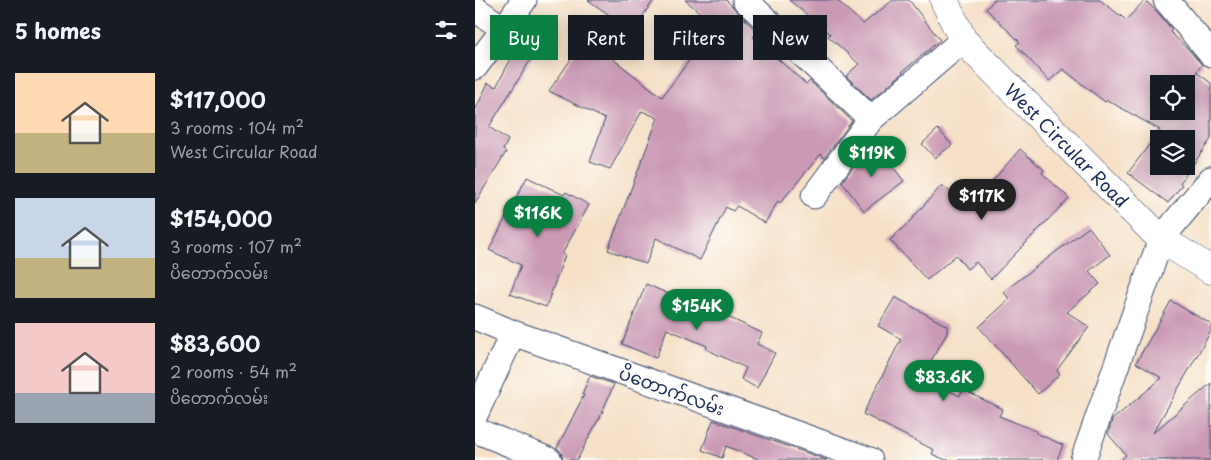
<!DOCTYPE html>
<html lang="en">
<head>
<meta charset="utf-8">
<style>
  :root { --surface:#171b24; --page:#242831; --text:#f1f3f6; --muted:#9ea1a6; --accent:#0b8043 }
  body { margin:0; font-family:"Playpen Sans","Noto Sans Myanmar",sans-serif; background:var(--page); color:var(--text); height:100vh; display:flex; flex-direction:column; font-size:19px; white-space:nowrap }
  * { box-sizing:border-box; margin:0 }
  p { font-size:16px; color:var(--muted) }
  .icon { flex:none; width:28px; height:28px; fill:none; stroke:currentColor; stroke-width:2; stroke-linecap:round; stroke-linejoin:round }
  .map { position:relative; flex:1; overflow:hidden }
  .side { display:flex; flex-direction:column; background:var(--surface); width:475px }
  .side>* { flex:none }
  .hud { position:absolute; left:15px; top:15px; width:475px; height:45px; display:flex; gap:10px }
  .buttons { position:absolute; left:675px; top:75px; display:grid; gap:10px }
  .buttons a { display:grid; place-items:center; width:45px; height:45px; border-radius:0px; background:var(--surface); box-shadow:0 2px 12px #0003; font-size:25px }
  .price { position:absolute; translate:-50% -42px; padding:0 11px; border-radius:18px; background:var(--accent); color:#fff; font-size:16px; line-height:32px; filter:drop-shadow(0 1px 2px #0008) }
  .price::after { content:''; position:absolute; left:50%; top:30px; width:15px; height:11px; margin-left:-8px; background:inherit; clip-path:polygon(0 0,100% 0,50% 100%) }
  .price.on { background:#222; color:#fff }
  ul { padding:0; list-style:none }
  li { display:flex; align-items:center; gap:15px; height:125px; padding:0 15px }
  li span { display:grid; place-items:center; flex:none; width:140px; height:100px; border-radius:0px; color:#555 }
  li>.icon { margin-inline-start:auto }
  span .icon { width:60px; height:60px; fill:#fffc; stroke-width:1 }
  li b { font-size:21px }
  h2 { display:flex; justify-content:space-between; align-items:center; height:60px; padding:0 15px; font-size:21px }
  .tag { padding:0 18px; border-radius:0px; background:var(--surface); box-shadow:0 2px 12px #0003; font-size:18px; line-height:45px }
  .tag.on { background:var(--accent); color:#fff }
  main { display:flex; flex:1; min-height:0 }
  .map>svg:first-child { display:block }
  .building { fill:#ca99b4; fill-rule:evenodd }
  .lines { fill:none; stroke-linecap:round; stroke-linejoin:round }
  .minor-casing { stroke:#3c4a6e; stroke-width:27 }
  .tertiary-casing { stroke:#3c4a6e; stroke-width:29 }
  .minor { stroke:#fff; stroke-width:25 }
  .tertiary { stroke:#fff; stroke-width:28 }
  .labels { text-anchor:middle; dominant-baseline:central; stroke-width:4.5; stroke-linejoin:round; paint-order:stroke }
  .street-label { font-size:18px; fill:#1b2f5e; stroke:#fdfcf7 }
</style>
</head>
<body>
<main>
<section class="side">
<h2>5 homes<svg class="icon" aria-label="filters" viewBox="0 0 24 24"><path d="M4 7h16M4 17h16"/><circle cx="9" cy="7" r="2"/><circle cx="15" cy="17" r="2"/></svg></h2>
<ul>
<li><span style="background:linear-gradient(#ffd9b3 60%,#c2b280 0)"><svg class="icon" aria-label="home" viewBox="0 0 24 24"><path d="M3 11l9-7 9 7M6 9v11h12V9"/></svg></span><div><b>$117,000</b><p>3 rooms · 104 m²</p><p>West Circular Road</p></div></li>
<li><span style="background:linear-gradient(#c9d6e8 60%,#c2b280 0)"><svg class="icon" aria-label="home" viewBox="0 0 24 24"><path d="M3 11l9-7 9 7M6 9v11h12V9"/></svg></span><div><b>$154,000</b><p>3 rooms · 107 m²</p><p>ပိတောက်လမ်း</p></div></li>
<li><span style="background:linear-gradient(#f6c9c9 70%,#9aa5b1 0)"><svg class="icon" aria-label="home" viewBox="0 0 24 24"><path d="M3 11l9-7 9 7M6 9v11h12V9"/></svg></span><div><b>$83,600</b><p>2 rooms · 54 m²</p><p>ပိတောက်လမ်း</p></div></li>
</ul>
</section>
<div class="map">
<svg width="736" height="460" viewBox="0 0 736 460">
  <rect width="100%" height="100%" fill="#fdfcf7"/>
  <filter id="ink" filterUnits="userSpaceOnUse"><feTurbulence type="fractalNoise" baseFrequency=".02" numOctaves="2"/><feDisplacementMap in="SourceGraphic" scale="10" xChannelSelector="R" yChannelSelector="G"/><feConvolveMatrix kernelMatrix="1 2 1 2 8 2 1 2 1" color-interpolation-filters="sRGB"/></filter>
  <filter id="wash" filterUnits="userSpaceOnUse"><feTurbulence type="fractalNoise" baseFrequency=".0096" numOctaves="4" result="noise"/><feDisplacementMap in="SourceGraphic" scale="20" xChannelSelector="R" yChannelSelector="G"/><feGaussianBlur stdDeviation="1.12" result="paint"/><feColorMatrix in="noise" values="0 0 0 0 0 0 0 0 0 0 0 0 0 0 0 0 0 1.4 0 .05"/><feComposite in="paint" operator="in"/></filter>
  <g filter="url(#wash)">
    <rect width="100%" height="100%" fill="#f6e0c7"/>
    <g id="blocks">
      <path class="building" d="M113 0H179L157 31Z
        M210 0H251L282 32 278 37 331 84 335 81 377 121 349 158 346 154 305 203 303 201 290 223 262 206 258 211 251 207 225 260 181 238 171 264 133 250 183 118 167 111 135 169 115 162 130 119 74 91 108 42H116L187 97 219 54 215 50 237 25 228 17 229 16Z
        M314 0H362L388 24 418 0H434L465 40 427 72 428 73 396 100 371 76 384 64 353 36 355 34Z
        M519 0H625L651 20 670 0 685 15 697 30 695 32 713 49 727 65 721 72 736 83V139L705 183 707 185 693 203 653 173 685 130 632 100 630 102 588 69 574 81 541 45 545 42 511 9ZM684 84H711V111H684ZM684 139H711V166H684Z
        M45 42 61 51 14 127 33 140 28 150 31 152 0 203V111L13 83 21 87Z
        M463 129 477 145 460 158 447 144Z
        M398 141 429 181 389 211 367 182Z
        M545 149 569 170 567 173 594 198 516 279 501 262 492 269 481 255 452 280 415 240 434 222 467 185 494 208Z
        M52 177 89 195 91 192 114 205 87 254 90 255 71 307 35 294 46 265 14 250Z
        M614 227 635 255 614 271 625 284 592 312 614 327 582 370 585 374 563 394 504 327 535 299 528 292Z
        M171 284 212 302 216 291 244 302 240 311 287 333 282 344 300 353 282 388 266 379 271 368 231 349 232 346 192 329 181 358 147 344Z
        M420 297 472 326V333L447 377 485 396 488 390 528 409 524 416 561 431V433L588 445 582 460H471L457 454 459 450 388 414 426 339 403 326Z
        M696 301 736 324V331L678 433 736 383V460H646L651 455 633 434 637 420 687 378 661 363Z
        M115 376 139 384 124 420H123L102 460H88L86 452 82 448 109 395 107 394Z
        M238 420 352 460H285L251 446 247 458 227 450Z"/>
    </g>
  </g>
  <g filter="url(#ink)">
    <use href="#blocks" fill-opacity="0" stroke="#3c4a6e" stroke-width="1"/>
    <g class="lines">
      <defs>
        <path id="minor" d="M270 0 396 119
          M691 0 736 54
          M0 9 29 29
          M0 67 29 29 49 0
          M339 196 396 119 488 40
          M0 317 38 333 395 460
          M0 415 38 333
          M0 430 74 460
          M608 460 686 239 736 179"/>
        <path id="tertiary" d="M469 0 488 40 686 239 736 270"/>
      </defs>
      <use href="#minor" class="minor-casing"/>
      <use href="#tertiary" class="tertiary-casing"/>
      <use href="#minor" class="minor"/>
      <use href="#tertiary" class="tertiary"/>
    </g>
  </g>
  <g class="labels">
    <g class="street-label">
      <text transform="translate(592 145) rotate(45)">West Circular Road</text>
      <text transform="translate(197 390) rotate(20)">ပိတောက်လမ်း</text>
    </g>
  </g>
</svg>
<div class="buttons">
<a><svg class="icon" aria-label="locate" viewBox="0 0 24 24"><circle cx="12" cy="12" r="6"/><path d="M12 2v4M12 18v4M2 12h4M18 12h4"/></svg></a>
<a><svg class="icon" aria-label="layers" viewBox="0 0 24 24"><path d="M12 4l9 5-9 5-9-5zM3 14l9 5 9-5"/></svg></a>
</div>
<b class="price" style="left:397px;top:178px">$119K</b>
<b class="price on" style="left:507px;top:221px">$117K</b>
<b class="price" style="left:63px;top:238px">$116K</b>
<b class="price" style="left:222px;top:331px">$154K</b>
<b class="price" style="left:469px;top:402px">$83.6K</b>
<div class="hud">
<a class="tag on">Buy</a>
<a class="tag">Rent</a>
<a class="tag">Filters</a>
<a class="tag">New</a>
</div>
</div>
</main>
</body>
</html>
